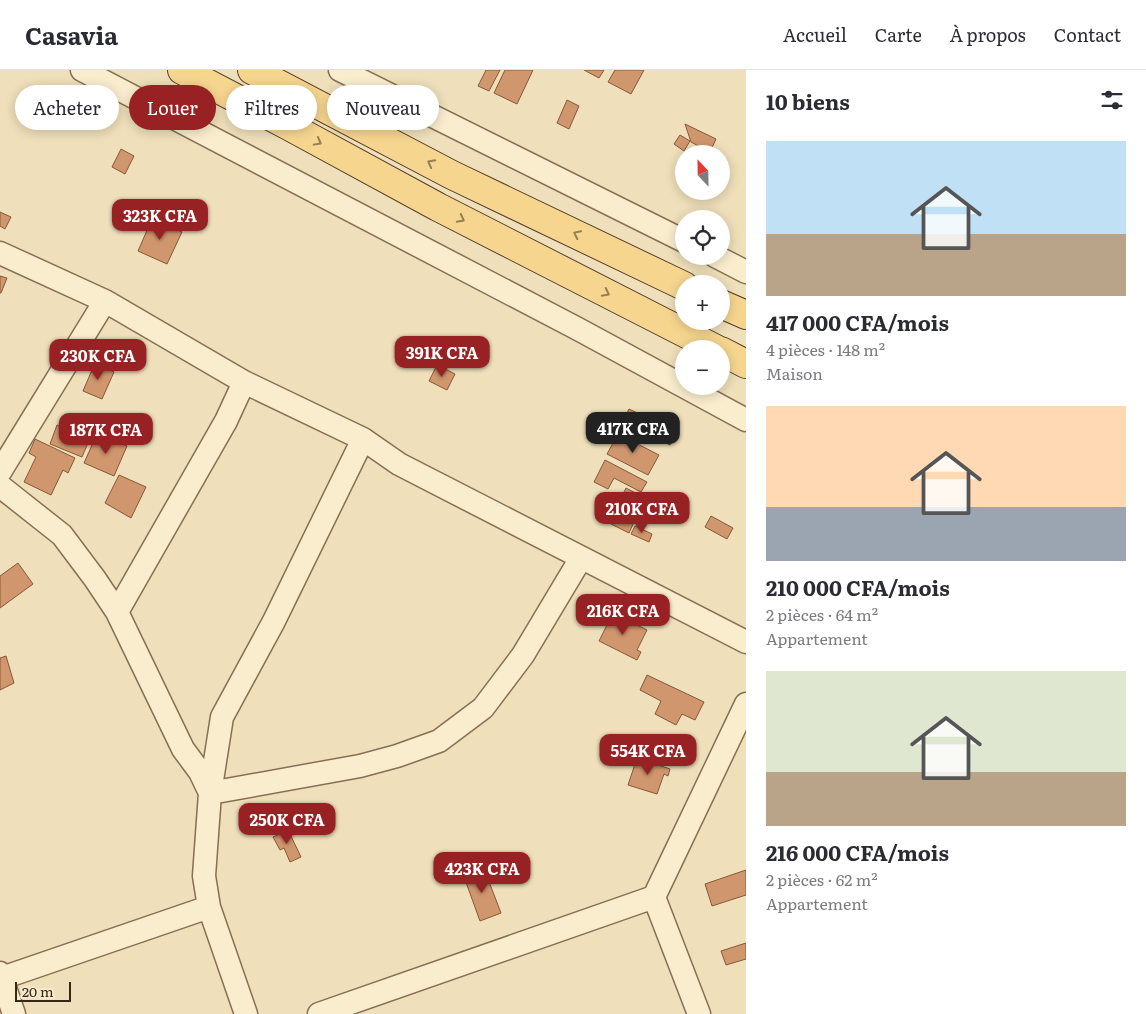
<!DOCTYPE html>
<html lang="fr">
<head>
<meta charset="utf-8">
<style>
  :root { --surface:#fff; --page:#f2f2f3; --text:#2b2b33; --muted:#7c7c81; --line:#e1e1e2; --accent:#982223 }
  body { margin:0; font-family:Literata,serif; background:var(--page); color:var(--text); height:100vh; display:flex; flex-direction:column; font-size:19px; white-space:nowrap }
  * { box-sizing:border-box; margin:0 }
  p { font-size:16px; color:var(--muted) }
  .icon { flex:none; width:28px; height:28px; fill:none; stroke:currentColor; stroke-width:2; stroke-linecap:round; stroke-linejoin:round }
  .map { position:relative; flex:1; overflow:hidden }
  .sheet { display:flex; flex-direction:column; background:var(--surface); width:400px }
  .sheet>* { flex:none }
  .hud { position:absolute; left:15px; top:15px; width:475px; height:45px; display:flex; gap:10px }
  .needle { width:32px; rotate:338deg }
  .controls { position:absolute; left:675px; top:75px; display:grid; gap:10px }
  .controls a { display:grid; place-items:center; width:55px; height:55px; border-radius:50%; background:var(--surface); box-shadow:0 2px 12px #0003; font-size:25px }
  .scale { position:absolute; left:15px; bottom:12px; width:56px; box-sizing:border-box; padding-left:5px; border:2px solid #35271a; border-top:0; font-size:14px; line-height:18px; white-space:nowrap; color:#35271a; -webkit-text-stroke:4px #f7eaca; paint-order:stroke }
  .price { position:absolute; translate:-50% -42px; padding:0 11px; border-radius:10px; background:var(--accent); color:#fff; font-size:16px; line-height:32px; filter:drop-shadow(0 1px 2px #0008) }
  .price::after { content:''; position:absolute; left:50%; top:30px; width:15px; height:11px; margin-left:-8px; background:inherit; clip-path:polygon(0 0,100% 0,50% 100%) }
  .price.selected { background:#222; color:#fff }
  ul { padding:0; list-style:none }
  li { display:grid; align-content:center; gap:10px; height:265px; padding:0 20px }
  li span { display:grid; place-items:center; height:155px; border-radius:0px; color:#555 }
  li>.icon { margin-inline-start:auto }
  span .icon { width:90px; height:90px; fill:#fffc; stroke-width:1 }
  li b { font-size:21px }
  h2 { display:flex; justify-content:space-between; align-items:center; height:60px; padding:0 20px; font-size:21px }
  .tag { padding:0 18px; border-radius:22px; background:var(--surface); box-shadow:0 2px 12px #0003; font-size:18px; line-height:45px }
  .tag.selected { background:var(--accent); color:#fff }
  header { display:flex; align-items:center; gap:30px; box-sizing:border-box; height:70px; padding:0 25px; background:var(--surface); border-bottom:1px solid var(--line) }
  header strong { font-size:24px }
  nav { display:flex; gap:28px; margin-inline-start:auto; font-size:18px }
  main { display:flex; flex:1; min-height:0 }
  .map>svg:first-child { display:block }
  .building { fill:#d0976e; stroke:#875839 }
  .lines { fill:none; stroke-linecap:round; stroke-linejoin:round }
  .street-casing { stroke:#876f54; stroke-width:25 }
  .primary-casing { stroke:#543d29; stroke-width:30 }
  .street { stroke:#faedce; stroke-width:22 }
  .primary { stroke:#f6d68f; stroke-width:28 }
  .oneway { stroke:#967e54 }
</style>
</head>
<body>
<header>
<strong>Casavia</strong>
<nav><a>Accueil</a><a>Carte</a><a>À propos</a><a>Contact</a></nav>
</header>
<main>
<div class="map">
<svg width="746" height="944" viewBox="0 0 746 944">
  <rect width="100%" height="100%" fill="#efdfba"/>
  <path class="building" d="M486 0H500L489 21 478 16Z
    M505 0H533L517 34 494 23Z
    M584 0H604L599 8Z
    M615 0H644L631 24 608 12Z
    M567 30 579 36 569 59 557 53Z
    M685 54 716 69 710 82 691 72Z
    M680 65 690 71 684 81 674 74Z
    M121 79 134 86 125 104 112 97Z
    M0 142 11 147 5 159 0 156Z
    M152 149 182 162 167 194 138 181Z
    M0 206 7 208 1 223H0Z
    M95 293 114 302 102 329 83 321Z
    M437 295 455 304 447 320 429 311Z
    M629 339 677 362 670 375 623 351Z
    M57 355 90 368 82 387 50 374Z
    M97 364 127 376 114 406 84 393Z
    M618 364 659 385 648 405 607 384Z
    M35 369 75 388 68 403 63 400 51 425 24 412 36 387 29 383Z
    M605 390 647 412 641 422 614 408 608 419 594 412Z
    M119 405 146 417 131 448 105 433Z
    M626 418 645 428 629 463 609 453Z
    M711 446 733 458 727 469 705 457Z
    M635 456 652 464 649 472 631 464Z
    M18 493 33 514 0 538V506Z
    M613 543 647 560 637 580 641 582 637 590 599 571Z
    M6 586 14 613 0 620V588Z
    M647 605 704 632 695 650 682 644 676 655 655 644 661 631 640 620Z
    M637 688 670 699 668 706 664 704 657 724 628 715Z
    M288 760 301 787 290 792 284 778 280 780 273 767Z
    M483 796 501 843 480 851 463 804Z
    M746 800V825L712 836 705 814Z
    M746 873V889L726 895 721 881Z"/>
  <g class="lines">
    <defs>
      <path id="street" d="M82 0 578 259 746 350
        M340 0 684 171
        M0 183 105 231 244 312 363 369 399 394 746 572
        M715 186 746 202
        M0 402 105 231
        M0 416 62 465 95 509 117 542 183 679 200 702 210 723
        M117 542 226 351 244 312
        M210 723 222 647 274 551 363 369
        M654 827 699 944
        M0 903 14 944
        M2 908 209 837
        M246 944 209 837 204 806 210 723 360 696 397 686 439 671 483 638 523 585 581 488
        M319 944 654 827 746 634"/>
      <path id="primary" d="M182 0 287 55 438 137 716 279
        M252 0 452 105 684 216
        M721 234 746 245
        M721 281 746 294"/>
    </defs>
    <use href="#street" class="street-casing"/>
    <use href="#primary" class="primary-casing"/>
    <use href="#street" class="street"/>
    <use href="#primary" class="primary"/>
  </g>
  <defs><path id="oneway-chevron" d="M-2-3.5L2.5 0L-2 3.5" fill="none" stroke-width="1.6" stroke-linecap="round" stroke-linejoin="round" transform="scale(1.25)"/></defs>
  <g class="oneway">
    <use href="#oneway-chevron" transform="translate(318 72) rotate(29)"/>
    <use href="#oneway-chevron" transform="translate(431 93) rotate(-152)"/>
    <use href="#oneway-chevron" transform="translate(461 149) rotate(27)"/>
    <use href="#oneway-chevron" transform="translate(577 164) rotate(-154)"/>
    <use href="#oneway-chevron" transform="translate(606 223) rotate(27)"/>
  </g>
</svg>
<div class="controls">
<a><svg class="needle" viewBox="-14 -14 28 28"><path d="M0-13l5 13h-10z" fill="#e53935"/><path d="M0 13l5-13h-10z" fill="#7c7c81"/></svg></a>
<a><svg class="icon" aria-label="locate" viewBox="0 0 24 24"><circle cx="12" cy="12" r="6"/><path d="M12 2v4M12 18v4M2 12h4M18 12h4"/></svg></a>
<a>+</a>
<a>−</a>
</div>
<div class="scale">20 m</div>
<b class="price" style="left:160px;top:171px">323K CFA</b>
<b class="price" style="left:442px;top:308px">391K CFA</b>
<b class="price" style="left:98px;top:311px">230K CFA</b>
<b class="price selected" style="left:633px;top:384px">417K CFA</b>
<b class="price" style="left:106px;top:385px">187K CFA</b>
<b class="price" style="left:642px;top:464px">210K CFA</b>
<b class="price" style="left:623px;top:566px">216K CFA</b>
<b class="price" style="left:648px;top:706px">554K CFA</b>
<b class="price" style="left:287px;top:775px">250K CFA</b>
<b class="price" style="left:482px;top:824px">423K CFA</b>
<div class="hud">
<a class="tag">Acheter</a>
<a class="tag selected">Louer</a>
<a class="tag">Filtres</a>
<a class="tag">Nouveau</a>
</div>
</div>
<section class="sheet">
<h2>10 biens<svg class="icon" aria-label="filters" viewBox="0 0 24 24"><path d="M4 7h16M4 17h16"/><circle cx="9" cy="7" r="2"/><circle cx="15" cy="17" r="2"/></svg></h2>
<ul>
<li><span style="background:linear-gradient(#bfe0f5 60%,#b9a48a 0)"><svg class="icon" aria-label="home" viewBox="0 0 24 24"><path d="M3 11l9-7 9 7M6 9v11h12V9"/></svg></span><div><b>417 000 CFA/mois</b><p>4 pièces · 148 m²</p><p>Maison</p></div></li>
<li><span style="background:linear-gradient(#ffd9b3 65%,#9aa5b1 0)"><svg class="icon" aria-label="home" viewBox="0 0 24 24"><path d="M3 11l9-7 9 7M6 9v11h12V9"/></svg></span><div><b>210 000 CFA/mois</b><p>2 pièces · 64 m²</p><p>Appartement</p></div></li>
<li><span style="background:linear-gradient(#dfe7d0 65%,#b9a48a 0)"><svg class="icon" aria-label="home" viewBox="0 0 24 24"><path d="M3 11l9-7 9 7M6 9v11h12V9"/></svg></span><div><b>216 000 CFA/mois</b><p>2 pièces · 62 m²</p><p>Appartement</p></div></li>
</ul>
</section>
</main>
</body>
</html>
